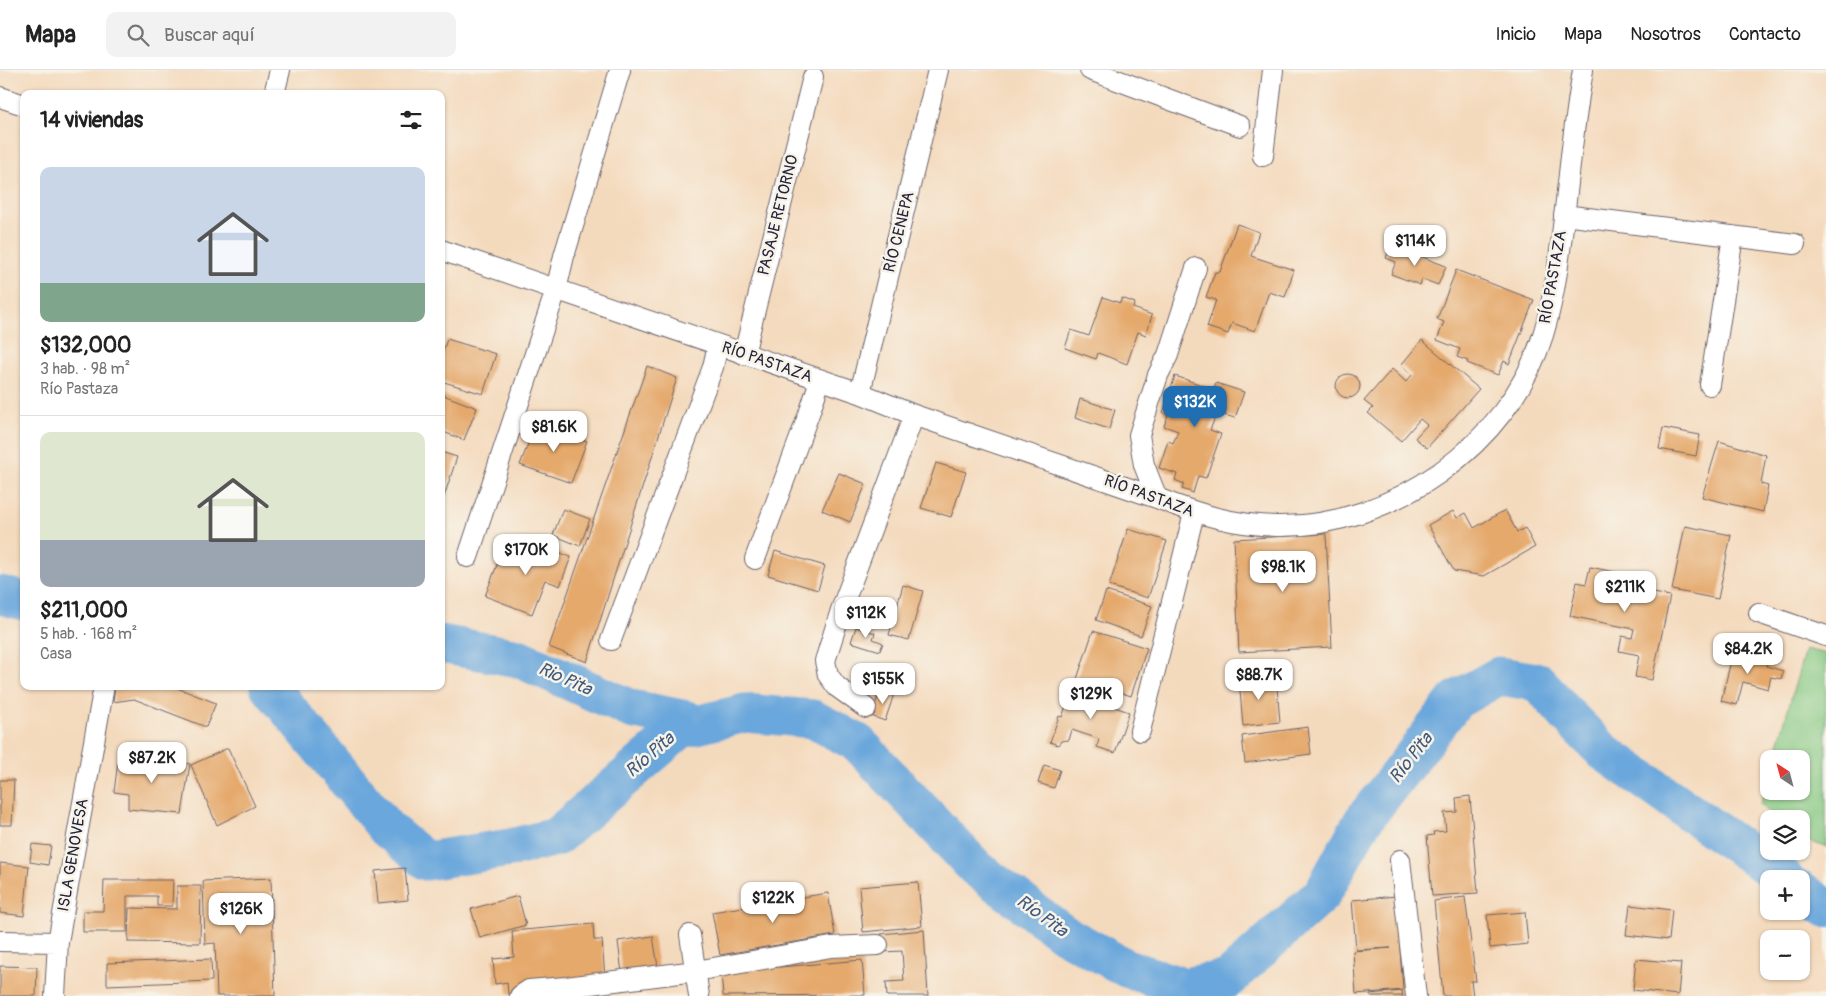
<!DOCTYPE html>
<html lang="es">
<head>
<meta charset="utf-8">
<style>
  :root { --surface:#fff; --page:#f2f2f2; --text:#222; --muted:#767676; --line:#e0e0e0; --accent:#1f6fb2 }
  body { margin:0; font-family:Pangolin,sans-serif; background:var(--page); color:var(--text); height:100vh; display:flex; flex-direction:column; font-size:19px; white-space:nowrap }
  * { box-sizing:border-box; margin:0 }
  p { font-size:16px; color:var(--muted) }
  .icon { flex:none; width:28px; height:28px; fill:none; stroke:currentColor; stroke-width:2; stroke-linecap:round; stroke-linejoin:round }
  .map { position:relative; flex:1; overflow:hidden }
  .sheet { position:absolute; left:20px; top:20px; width:425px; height:600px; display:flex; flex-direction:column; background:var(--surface); border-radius:10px; box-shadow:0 1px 4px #0004 }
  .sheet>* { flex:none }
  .needle { width:32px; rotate:324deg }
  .buttons { position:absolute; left:1760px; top:680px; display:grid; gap:10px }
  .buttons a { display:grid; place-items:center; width:50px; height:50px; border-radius:10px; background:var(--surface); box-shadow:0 1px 4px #0004; font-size:25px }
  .price { position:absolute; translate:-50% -42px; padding:0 11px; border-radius:10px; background:#fff; color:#222; font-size:16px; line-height:32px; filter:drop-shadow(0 1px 2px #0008) }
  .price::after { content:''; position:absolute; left:50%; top:30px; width:15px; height:11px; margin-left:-8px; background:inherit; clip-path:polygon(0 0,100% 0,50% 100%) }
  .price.current { background:var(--accent); color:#fff }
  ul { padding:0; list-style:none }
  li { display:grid; align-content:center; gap:10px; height:265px; padding:0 20px }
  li+li { border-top:1px solid var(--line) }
  li span { display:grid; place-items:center; height:155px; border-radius:10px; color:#555 }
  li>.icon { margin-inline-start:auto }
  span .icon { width:90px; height:90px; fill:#fffc; stroke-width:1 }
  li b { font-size:21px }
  h2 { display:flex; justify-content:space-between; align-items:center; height:60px; padding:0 20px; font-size:21px }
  header { display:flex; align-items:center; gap:30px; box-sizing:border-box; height:70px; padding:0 25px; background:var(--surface); border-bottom:1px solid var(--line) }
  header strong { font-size:24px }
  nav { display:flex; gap:28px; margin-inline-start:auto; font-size:18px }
  .search { width:350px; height:45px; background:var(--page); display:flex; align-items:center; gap:12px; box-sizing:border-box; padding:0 18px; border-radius:10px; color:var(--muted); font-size:19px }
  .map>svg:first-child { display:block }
  .green { fill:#84c781; stroke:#53745e }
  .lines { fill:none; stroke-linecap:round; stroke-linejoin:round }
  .river { stroke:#6aa7dc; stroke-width:39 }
  .building { fill:#e5a96c }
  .street-casing { stroke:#6c6268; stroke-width:22 }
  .street { stroke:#fff; stroke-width:20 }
  .labels { text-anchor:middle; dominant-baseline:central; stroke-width:5; stroke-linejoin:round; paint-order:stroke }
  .street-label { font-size:16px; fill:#22223b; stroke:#f7f3e8 }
  .water-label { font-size:18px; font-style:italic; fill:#3f577b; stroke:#f7f3e8 }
</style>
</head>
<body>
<header>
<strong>Mapa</strong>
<div class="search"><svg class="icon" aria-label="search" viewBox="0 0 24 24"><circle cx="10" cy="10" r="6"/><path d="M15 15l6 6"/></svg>Buscar aquí</div>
<nav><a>Inicio</a><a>Mapa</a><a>Nosotros</a><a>Contacto</a></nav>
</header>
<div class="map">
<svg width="1826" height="926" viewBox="0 0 1826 926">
  <rect width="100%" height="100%" fill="#f7f3e8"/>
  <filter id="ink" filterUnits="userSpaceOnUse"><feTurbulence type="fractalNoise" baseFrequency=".02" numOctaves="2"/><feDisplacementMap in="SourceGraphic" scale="10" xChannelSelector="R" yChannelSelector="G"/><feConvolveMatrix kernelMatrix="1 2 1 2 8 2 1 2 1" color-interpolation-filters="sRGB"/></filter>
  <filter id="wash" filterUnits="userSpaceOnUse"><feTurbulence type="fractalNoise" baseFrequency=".0096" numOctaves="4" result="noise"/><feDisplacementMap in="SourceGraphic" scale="20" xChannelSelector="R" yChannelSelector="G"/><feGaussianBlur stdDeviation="1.12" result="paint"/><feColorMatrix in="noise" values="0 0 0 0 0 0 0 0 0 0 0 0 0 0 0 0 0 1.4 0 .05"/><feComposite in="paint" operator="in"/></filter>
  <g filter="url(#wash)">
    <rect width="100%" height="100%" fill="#f4dabd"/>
    <path class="green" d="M1805 579 1826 584V777L1801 769V749H1776L1760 735 1769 706V721H1801V689H1774Z"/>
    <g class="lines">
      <path class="river" d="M0 525 24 531
        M441 574 518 588 631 639 687 650
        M269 616 387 759 426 791 510 778 556 767 681 659 745 643 813 649 858 673 976 798 1064 864 1126 898 1183 917 1228 909 1322 824 1362 752 1456 630 1499 606 1538 612 1569 647 1604 682 1785 809
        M1801 820 1826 838"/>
    </g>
    <g id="blocks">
      <path class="building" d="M1237 154 1259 162 1251 186 1294 200 1285 227 1269 222 1255 261 1232 253 1228 264 1207 257 1216 230 1206 227 1215 202H1220Z
        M1391 175 1446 196 1438 215 1422 209 1420 215 1391 204 1396 192 1386 188Z
        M1456 200 1534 230 1509 294 1504 291 1498 305 1467 293 1468 291 1457 287 1460 279 1437 270 1444 252 1437 249Z
        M1103 227 1120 233 1122 228 1135 233 1133 238 1152 245 1146 265 1138 262 1127 294 1098 283 1096 289 1065 278 1071 260 1089 266Z
        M447 269 496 284 483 324 441 311V288Z
        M1422 270 1479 319 1427 378 1415 368 1427 355 1420 349 1401 371 1368 343 1373 338 1364 331 1392 299 1406 312 1412 305 1401 295Z
        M647 296 677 308 587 592 549 577Z
        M1336 316a12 12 0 1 1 24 0a12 12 0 1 1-24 0Z
        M1175 306 1214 319 1216 313 1244 322 1235 348 1217 343 1210 360 1221 364 1206 408 1198 406 1193 423 1182 419 1184 414 1175 410 1177 404 1159 398 1168 371 1173 373 1178 361 1164 356 1168 345 1163 343Z
        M441 324 477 338 464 370 441 361Z
        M1080 329 1115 340 1109 359 1075 348Z
        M536 353 587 371 571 413 520 395Z
        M1663 358 1700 365 1696 386 1659 379Z
        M1719 371 1766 385 1761 414 1768 416 1763 442 1702 427Z
        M441 382 457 387 442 433 441 432Z
        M936 393 966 402 951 447 921 438Z
        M839 403 866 414 850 452 822 440Z
        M563 439 590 449 580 476 553 465Z
        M1505 440 1517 462 1525 458 1535 477 1484 506 1454 501 1428 455 1453 441 1457 448 1466 443 1474 458Z
        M1685 456 1731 465 1718 529 1672 520Z
        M1128 459 1167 471 1148 528 1109 516Z
        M1326 464 1332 577 1239 582 1234 469Z
        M534 473 571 487 560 516 545 510 532 544 485 526 504 477 528 486Z
        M775 481 825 496 818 520 768 505Z
        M1590 497 1640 507 1637 520 1670 526 1652 610 1635 607 1639 585 1619 581 1622 566 1632 568 1634 559 1570 546 1577 512 1586 514Z
        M903 515 923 521 909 570 889 565Z
        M1106 521 1152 536 1141 566 1096 550Z
        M856 557 875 563 873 569 883 573 880 581 851 572Z
        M1093 561 1147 578 1131 626 1113 620 1115 615 1097 609 1095 615 1077 609Z
        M1749 579 1769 584 1766 596 1783 601 1781 609 1771 607 1768 619 1743 612 1737 635 1721 631 1732 587 1746 591Z
        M1276 606 1280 652 1243 656 1239 609Z
        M115 616H172L216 633 206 657 134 629 113 632Z
        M1073 617 1085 621 1087 618 1106 624 1103 633 1129 642 1115 683 1097 677 1099 669 1072 660 1069 670 1061 671 1058 675 1050 672 1059 646 1062 647Z
        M881 619 894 624 885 651 871 646Z
        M1308 657 1311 684 1245 693 1242 666Z
        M228 678 255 736 217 755 191 695Z
        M119 684 190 694 182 744 128 739V724L114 722Z
        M1044 695 1060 700 1054 718 1038 713Z
        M0 710H14L12 755H0Z
        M1470 726 1478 823 1432 826 1427 766 1434 765 1433 762 1446 761 1444 743 1457 742 1456 728Z
        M32 774 51 776 48 795 30 792Z
        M0 793 29 796 24 846 0 843Z
        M405 798 408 830 378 833 375 801Z
        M271 808 275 926H217L215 873 205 874 203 811Z
        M104 810H173L172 836H157V826H127V862H83V841H103Z
        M918 812 922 856 863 862 859 817Z
        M177 816H201L200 873 128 872 129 838 177 839Z
        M828 823 835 865 720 885 712 842Z
        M518 826 526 855 480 868 471 839Z
        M1396 826 1403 920 1356 924 1353 881 1391 878 1356 880 1352 830Z
        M1465 827 1476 911H1471L1473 926H1443L1434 831Z
        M1630 835 1672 840 1669 870 1626 865Z
        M1525 842 1528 874 1490 878 1487 845Z
        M593 854 594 870H602L605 908 508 924 507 912 495 914 493 889 514 887 512 861Z
        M924 860 928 926H887L886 912 904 911 902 881 882 882 881 864Z
        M653 866 658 897 622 903 618 871Z
        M211 889 212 911 107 915V893Z
        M1636 889 1681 893 1678 925 1633 920Z
        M862 890 865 925 723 926 721 902Z
        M0 896 37 897 36 926H0Z
        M1402 921 1403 926H1370V924Z"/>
    </g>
  </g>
  <g filter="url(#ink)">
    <use href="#blocks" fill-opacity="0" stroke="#6c6268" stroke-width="1"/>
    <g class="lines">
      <defs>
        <path id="street" d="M1090 0 1240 56
          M274 24 280 0
          M0 27 24 35
          M1263 86 1273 0
          M1564 145 1795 174
          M441 180 860 323 914 345 1157 428C1197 444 1234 455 1277 456 1391 458 1509 375 1543 265 1558 216 1562 163 1568 113 1572 75 1577 37 1583 0
          M744 284 813 7
          M1710 315 1733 166
          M860 323 938 0
          M1157 428 1144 395 1139 365 1158 305 1168 285 1196 198
          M468 487 556 220 564 186 620 0
          M755 489 810 341 820 310
          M1759 543 1826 566
          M611 570 713 297 718 275
          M866 638 837 617 828 605 825 591 841 540 914 345
          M1140 661 1194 443
          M1400 790 1416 926
          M690 865 699 926
          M0 871 58 872
          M55 926 58 872 104 616
          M520 926 529 920 566 917 696 901 831 877 878 875"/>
      </defs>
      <use href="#street" class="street-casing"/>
      <use href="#street" class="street"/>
    </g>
  </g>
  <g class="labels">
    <g class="street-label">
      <text transform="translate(778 145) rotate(-76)">PASAJE RETORNO</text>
      <text transform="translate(899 162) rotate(-76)">RÍO CENEPA</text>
      <text transform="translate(1553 207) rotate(-80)">RÍO PASTAZA</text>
      <text transform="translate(767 292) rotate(19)">RÍO PASTAZA</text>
      <text transform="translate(1149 426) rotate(20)">RÍO PASTAZA</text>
      <text transform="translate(73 785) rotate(-80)">ISLA GENOVESA</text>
    </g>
    <g class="water-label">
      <text transform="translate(565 609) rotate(24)">Rio Pita</text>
      <text transform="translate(650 685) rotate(-41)">Río Pita</text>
      <text transform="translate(1411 688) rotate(-52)">Río Pita</text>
      <text transform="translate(1042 846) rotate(36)">Río Pita</text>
    </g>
  </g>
</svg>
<div class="buttons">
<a><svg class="needle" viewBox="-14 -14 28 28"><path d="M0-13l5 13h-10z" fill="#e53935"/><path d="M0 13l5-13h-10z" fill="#767676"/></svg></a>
<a><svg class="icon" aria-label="layers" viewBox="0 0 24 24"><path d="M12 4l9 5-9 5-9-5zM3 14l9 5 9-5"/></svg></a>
<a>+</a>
<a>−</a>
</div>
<b class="price" style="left:1415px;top:197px">$114K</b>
<b class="price current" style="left:1195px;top:358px">$132K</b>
<b class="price" style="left:554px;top:383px">$81.6K</b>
<b class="price" style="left:526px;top:506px">$170K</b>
<b class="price" style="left:1283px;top:523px">$98.1K</b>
<b class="price" style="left:1625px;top:543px">$211K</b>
<b class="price" style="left:866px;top:569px">$112K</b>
<b class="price" style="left:1748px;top:605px">$84.2K</b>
<b class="price" style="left:1259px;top:631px">$88.7K</b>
<b class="price" style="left:883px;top:635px">$155K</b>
<b class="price" style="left:1091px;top:650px">$129K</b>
<b class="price" style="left:152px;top:714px">$87.2K</b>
<b class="price" style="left:773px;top:854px">$122K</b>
<b class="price" style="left:241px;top:865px">$126K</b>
<section class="sheet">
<h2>14 viviendas<svg class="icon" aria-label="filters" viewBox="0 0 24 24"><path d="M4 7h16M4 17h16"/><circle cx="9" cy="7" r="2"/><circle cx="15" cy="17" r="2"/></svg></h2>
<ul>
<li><span style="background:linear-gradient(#c9d6e8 75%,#7fa58c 0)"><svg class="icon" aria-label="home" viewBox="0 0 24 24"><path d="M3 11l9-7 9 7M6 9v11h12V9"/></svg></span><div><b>$132,000</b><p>3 hab. · 98 m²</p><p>Río Pastaza</p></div></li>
<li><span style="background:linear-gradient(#dfe7d0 70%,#9aa5b1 0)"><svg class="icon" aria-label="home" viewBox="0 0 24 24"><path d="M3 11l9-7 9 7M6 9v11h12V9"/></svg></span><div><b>$211,000</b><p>5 hab. · 168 m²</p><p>Casa</p></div></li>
</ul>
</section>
</div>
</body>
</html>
